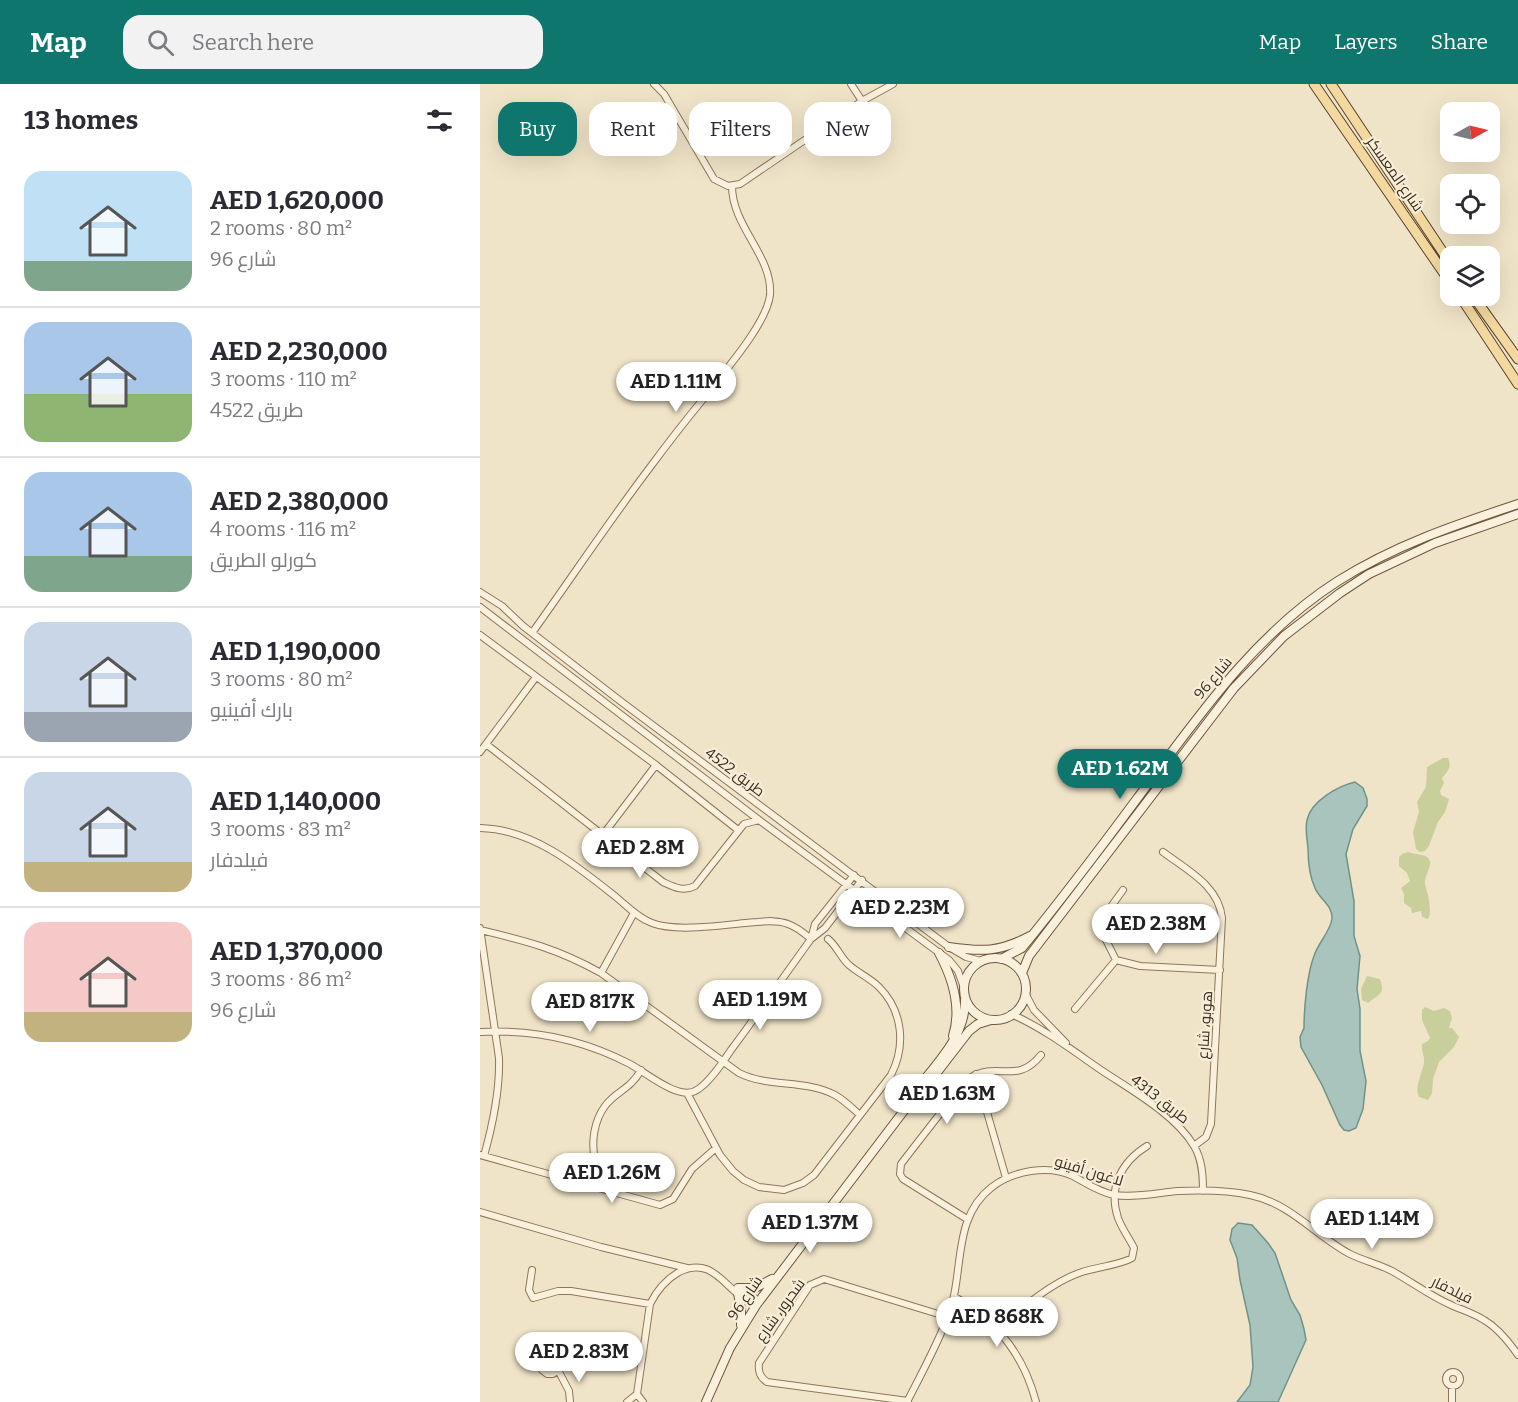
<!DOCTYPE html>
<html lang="en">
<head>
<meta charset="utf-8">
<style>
  :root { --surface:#fff; --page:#f2f2f3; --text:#2b2b33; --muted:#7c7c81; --line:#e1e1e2; --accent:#0f766e }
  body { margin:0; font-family:Bitter,Cairo,serif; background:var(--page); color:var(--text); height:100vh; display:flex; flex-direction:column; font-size:22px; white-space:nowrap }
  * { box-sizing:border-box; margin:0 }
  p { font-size:20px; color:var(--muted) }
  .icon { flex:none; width:33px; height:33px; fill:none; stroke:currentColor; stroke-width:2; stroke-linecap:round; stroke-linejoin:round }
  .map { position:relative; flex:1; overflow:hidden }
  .panel { display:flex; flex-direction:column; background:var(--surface); width:480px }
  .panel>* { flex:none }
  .guide { position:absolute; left:18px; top:18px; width:570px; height:54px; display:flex; gap:12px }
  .needle { width:39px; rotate:82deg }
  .buttons { position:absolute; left:960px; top:18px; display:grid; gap:12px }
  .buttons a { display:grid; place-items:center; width:60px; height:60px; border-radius:12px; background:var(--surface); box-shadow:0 6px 24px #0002; font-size:30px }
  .price { position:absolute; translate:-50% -51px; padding:0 14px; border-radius:21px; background:#fff; color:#222; font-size:20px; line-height:39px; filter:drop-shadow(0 2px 3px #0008) }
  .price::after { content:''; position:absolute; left:50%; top:36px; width:18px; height:14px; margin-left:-9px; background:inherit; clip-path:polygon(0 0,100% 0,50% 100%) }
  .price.active { background:var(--accent); color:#fff }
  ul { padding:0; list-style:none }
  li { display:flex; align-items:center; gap:18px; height:150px; padding:0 24px }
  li+li { border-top:2px solid var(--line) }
  li span { display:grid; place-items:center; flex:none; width:168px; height:120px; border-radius:18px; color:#555 }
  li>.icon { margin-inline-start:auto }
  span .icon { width:72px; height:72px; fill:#fffc; stroke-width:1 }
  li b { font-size:26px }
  h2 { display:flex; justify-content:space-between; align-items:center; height:72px; padding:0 24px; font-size:26px }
  .pill { padding:0 21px; border-radius:18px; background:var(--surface); box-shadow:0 6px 24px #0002; font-size:21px; line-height:54px }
  .pill.active { background:var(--accent); color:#fff }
  header { display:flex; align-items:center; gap:36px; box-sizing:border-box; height:84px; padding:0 30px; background:var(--accent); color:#fff }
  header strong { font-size:28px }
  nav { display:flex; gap:33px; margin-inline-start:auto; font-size:21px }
  .search { width:420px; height:54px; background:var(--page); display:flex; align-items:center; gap:15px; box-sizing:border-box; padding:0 21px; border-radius:18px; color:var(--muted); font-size:22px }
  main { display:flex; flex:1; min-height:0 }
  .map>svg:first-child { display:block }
  .green { fill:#c9cf9b }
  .water { fill:#a9c4bc; stroke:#6f938a; stroke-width:1.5 }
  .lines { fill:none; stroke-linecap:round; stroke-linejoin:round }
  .street-casing { stroke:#8d765c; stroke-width:8 }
  .secondary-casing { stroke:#6f573f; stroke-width:10 }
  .primary-casing { stroke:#5b4430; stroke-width:11 }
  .street { stroke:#faf1dc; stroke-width:6 }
  .secondary { stroke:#faf1dc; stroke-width:8 }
  .primary { stroke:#f3d9a0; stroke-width:9 }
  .labels { text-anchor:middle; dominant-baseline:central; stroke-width:4.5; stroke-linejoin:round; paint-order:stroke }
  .street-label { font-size:15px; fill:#3d2e20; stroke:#f7eed8 }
</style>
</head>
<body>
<header>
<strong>Map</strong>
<div class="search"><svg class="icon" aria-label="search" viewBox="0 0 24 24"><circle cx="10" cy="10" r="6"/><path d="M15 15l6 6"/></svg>Search here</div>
<nav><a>Map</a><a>Layers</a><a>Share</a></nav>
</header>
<main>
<section class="panel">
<h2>13 homes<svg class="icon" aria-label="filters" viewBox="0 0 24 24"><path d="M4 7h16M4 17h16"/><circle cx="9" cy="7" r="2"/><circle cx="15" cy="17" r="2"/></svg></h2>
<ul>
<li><span style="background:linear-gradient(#bfe0f5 75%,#7fa58c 0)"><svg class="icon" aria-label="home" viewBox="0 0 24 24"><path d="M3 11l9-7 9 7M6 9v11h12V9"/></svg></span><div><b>AED 1,620,000</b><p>2 rooms · 80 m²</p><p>شارع 96</p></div></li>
<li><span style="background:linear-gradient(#a9c7e8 60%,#8fb573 0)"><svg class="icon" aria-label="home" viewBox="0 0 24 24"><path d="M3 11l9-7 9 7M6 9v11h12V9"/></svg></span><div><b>AED 2,230,000</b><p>3 rooms · 110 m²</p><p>طريق 4522</p></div></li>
<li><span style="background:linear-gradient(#a9c7e8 70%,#7fa58c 0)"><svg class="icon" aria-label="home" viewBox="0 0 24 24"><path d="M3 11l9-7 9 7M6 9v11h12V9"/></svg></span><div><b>AED 2,380,000</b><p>4 rooms · 116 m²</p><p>كورلو الطريق</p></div></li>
<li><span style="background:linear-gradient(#c9d6e8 75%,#9aa5b1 0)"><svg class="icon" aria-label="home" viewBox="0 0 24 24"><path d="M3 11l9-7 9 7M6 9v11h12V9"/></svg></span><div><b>AED 1,190,000</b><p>3 rooms · 80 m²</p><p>بارك أفينيو</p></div></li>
<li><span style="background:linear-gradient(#c9d6e8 75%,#c2b280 0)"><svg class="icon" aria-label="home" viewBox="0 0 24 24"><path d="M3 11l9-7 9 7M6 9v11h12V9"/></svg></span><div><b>AED 1,140,000</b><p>3 rooms · 83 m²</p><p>فيلدفار</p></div></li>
<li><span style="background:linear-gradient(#f6c9c9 75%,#c2b280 0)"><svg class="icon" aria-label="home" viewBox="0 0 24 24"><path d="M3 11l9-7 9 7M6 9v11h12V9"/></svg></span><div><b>AED 1,370,000</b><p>3 rooms · 86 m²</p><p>شارع 96</p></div></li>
</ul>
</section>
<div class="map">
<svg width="1038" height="1318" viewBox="0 0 1038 1318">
  <rect width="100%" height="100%" fill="#f0e4c8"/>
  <path class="green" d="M963 674H968C972 683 968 687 962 694L964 699 960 707 961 711 969 715 965 728 958 738 949 762 945 767 940 768 936 765 933 748 939 728 937 718 946 703 947 683Z
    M928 768C933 770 943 770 947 773 956 780 943 791 945 800 947 808 953 827 948 835L942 833 941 827 932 829 931 824 924 819V810L921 804 930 797 927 789 919 782V773L922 770Z
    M887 892 900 895C906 911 898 910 888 919L882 916 881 905Z
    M945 923 954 927 964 924 970 927 972 934 969 944H972L979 953 974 963 959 978 953 995 952 1009 948 1016 939 1013C934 1003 942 990 944 979 945 972 941 967 942 960L948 957 950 954 942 936V926Z"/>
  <path class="water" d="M875 698 883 704 887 715V722L873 745 866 770 874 817V852L880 872 877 905 880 925V967L886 997 883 1025 876 1044 869 1047 864 1046 860 1041 842 1001 821 963 820 953 824 944C824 925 827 890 834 872 838 859 850 848 852 835 853 821 839 815 835 804 829 791 828 778 828 764 827 755 825 745 827 736 831 717 858 702 875 698Z
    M758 1139 772 1141 788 1159 795 1169 811 1216 820 1231 824 1245 826 1256 798 1318H757L770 1301 773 1283 770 1241 760 1196 757 1174 750 1156 752 1145Z"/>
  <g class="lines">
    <defs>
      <path id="street" d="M174 0 184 10 234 95 248 102 260 100 382 17 413 0
        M371 0 382 17
        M0 508 22 522 43 542 143 619 469 863 486 873 501 877
        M0 523 279 736 469 876 478 887 483 901
        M52 549C92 493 130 436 171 382 188 359 206 336 224 314 242 290 287 240 290 211 293 172 252 143 252 102
        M0 551 176 681 258 746
        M6 660 183 798C194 803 203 808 215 802L264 740 279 736
        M0 668 56 593
        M0 744C52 745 96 781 136 813 147 822 158 834 172 839 198 849 248 840 277 838 287 837 298 836 308 840 317 843 324 849 331 855
        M122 752 176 681
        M683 768C707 786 739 802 742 834L731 1040 726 1053 714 1062
        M643 806 620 838 622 848 636 876 660 882 740 886
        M0 844 19 974C20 1008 13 1040 4 1072
        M0 846C47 857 78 865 121 889L259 989C289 1004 325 995 355 1011 364 1016 372 1024 380 1031
        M331 855 335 840 374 791
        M121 889 154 829
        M545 909 554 926 586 959
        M595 925 636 876
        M531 930C563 944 592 966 621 986 651 1006 696 1031 714 1062 722 1075 723 1091 723 1107
        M0 948C52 945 104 956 150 980 165 988 198 1016 215 1007 228 1001 243 978 251 966 278 930 304 892 331 855L345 844 382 796
        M496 990 526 1094
        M207 1009 240 1071 253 1087 264 1096 279 1103 304 1106 323 1099 334 1091 411 991C426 962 423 927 399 903 390 894 378 889 369 881 360 873 357 862 348 855
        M0 1071 180 1121 193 1115 212 1085 236 1064
        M118 1103C119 1093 117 1086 115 1076 111 1058 114 1037 125 1022 136 1007 150 1006 161 986
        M0 1128 121 1163 207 1184
        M487 1135 423 1095 420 1090 421 1080C437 1059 453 1039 469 1018 476 1010 482 999 490 994 518 976 536 1002 561 971
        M52 1186 49 1206 53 1214 78 1207H91L170 1220
        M260 1205 279 1217
        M475 1213C516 1236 544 1272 556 1318
        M520 1247C535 1226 577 1196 602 1188 617 1183 640 1181 652 1174L654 1164C649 1154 642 1145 638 1134 628 1104 641 1078 667 1062
        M78 1286 73 1290H67L62 1286 61 1281 71 1273 79 1274 81 1282 78 1286 89 1307 90 1318
        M966 1295a7 7 0 1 1 14 0a7 7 0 1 1-14 0Z
        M972 1302V1318
        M157 1310 163 1318
        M428 1317 287 1298C280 1293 278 1288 279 1279L330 1201 344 1195 468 1233
        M147 1318 157 1310 170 1220C177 1206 185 1196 199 1188 237 1169 247 1214 277 1220
        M427 1318C441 1290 457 1262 468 1232 485 1190 471 1134 512 1103 533 1087 568 1080 593 1092 606 1099 619 1108 634 1111 655 1114 677 1109 698 1107 721 1106 747 1106 770 1111 810 1119 836 1152 870 1170 884 1177 899 1180 912 1187 932 1198 950 1212 971 1221 982 1226 993 1229 1004 1236 1018 1244 1029 1258 1038 1271"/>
      <path id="secondary" d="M469 863C502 868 520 868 550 852
        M459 869C473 895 482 923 473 952
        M484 905a31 31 0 1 1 62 0a31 31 0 1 1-62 0Z
        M521 875 542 864C581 816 619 766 656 716 715 637 773 551 858 497 915 461 975 441 1038 420
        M542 889 549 872 754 604 804 552 860 509 889 490 955 459 1038 430
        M430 1019 438 1013 489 947 498 940 511 936
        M258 1204H275L292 1195
        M258 1209 261 1225V1241
        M226 1318 250 1264 277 1220 429 1020 433 1010C454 982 486 953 485 916"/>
      <path id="primary" d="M834 0 970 198
        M851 0 970 179
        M980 212 1038 300
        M993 212 1038 275"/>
    </defs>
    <use href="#street" class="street-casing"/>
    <use href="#secondary" class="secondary-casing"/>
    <use href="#primary" class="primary-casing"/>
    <use href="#street" class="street"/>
    <use href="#secondary" class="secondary"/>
    <use href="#primary" class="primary"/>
  </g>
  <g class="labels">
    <g class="street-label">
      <text transform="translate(915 90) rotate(55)">شارع المعسكر</text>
      <text transform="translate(733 594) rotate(-50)">شارع 96</text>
      <text transform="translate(255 688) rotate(37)">طريق 4522</text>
      <text transform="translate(725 941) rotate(-86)">هوبو، شارع</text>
      <text transform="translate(680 1015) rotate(38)">طريق 4313</text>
      <text transform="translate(609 1087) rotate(17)">لاغون أفينو</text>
      <text transform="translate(972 1206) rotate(26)">فيلدفار</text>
      <text transform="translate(265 1214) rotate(-56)">شارع 96</text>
      <text transform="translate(300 1226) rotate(-54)">شحرور، شارع</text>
    </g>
  </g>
</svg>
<div class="buttons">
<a><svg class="needle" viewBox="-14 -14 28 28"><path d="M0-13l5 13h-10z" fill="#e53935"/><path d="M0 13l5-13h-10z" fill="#7c7c81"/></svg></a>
<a><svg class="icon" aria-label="locate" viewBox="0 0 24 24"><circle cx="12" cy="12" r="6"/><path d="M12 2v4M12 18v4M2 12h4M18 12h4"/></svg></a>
<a><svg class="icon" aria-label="layers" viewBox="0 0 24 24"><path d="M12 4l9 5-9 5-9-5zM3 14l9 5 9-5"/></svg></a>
</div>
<b class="price" style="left:196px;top:329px">AED 1.11M</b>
<b class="price active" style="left:640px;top:716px">AED 1.62M</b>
<b class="price" style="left:160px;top:795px">AED 2.8M</b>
<b class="price" style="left:420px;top:855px">AED 2.23M</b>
<b class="price" style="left:676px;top:871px">AED 2.38M</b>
<b class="price" style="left:280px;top:947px">AED 1.19M</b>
<b class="price" style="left:110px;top:949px">AED 817K</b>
<b class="price" style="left:467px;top:1041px">AED 1.63M</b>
<b class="price" style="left:132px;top:1120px">AED 1.26M</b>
<b class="price" style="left:892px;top:1166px">AED 1.14M</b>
<b class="price" style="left:330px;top:1170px">AED 1.37M</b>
<b class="price" style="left:517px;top:1264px">AED 868K</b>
<b class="price" style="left:99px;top:1299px">AED 2.83M</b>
<div class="guide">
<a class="pill active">Buy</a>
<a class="pill">Rent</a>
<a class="pill">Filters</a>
<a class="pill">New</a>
</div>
</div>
</main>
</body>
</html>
